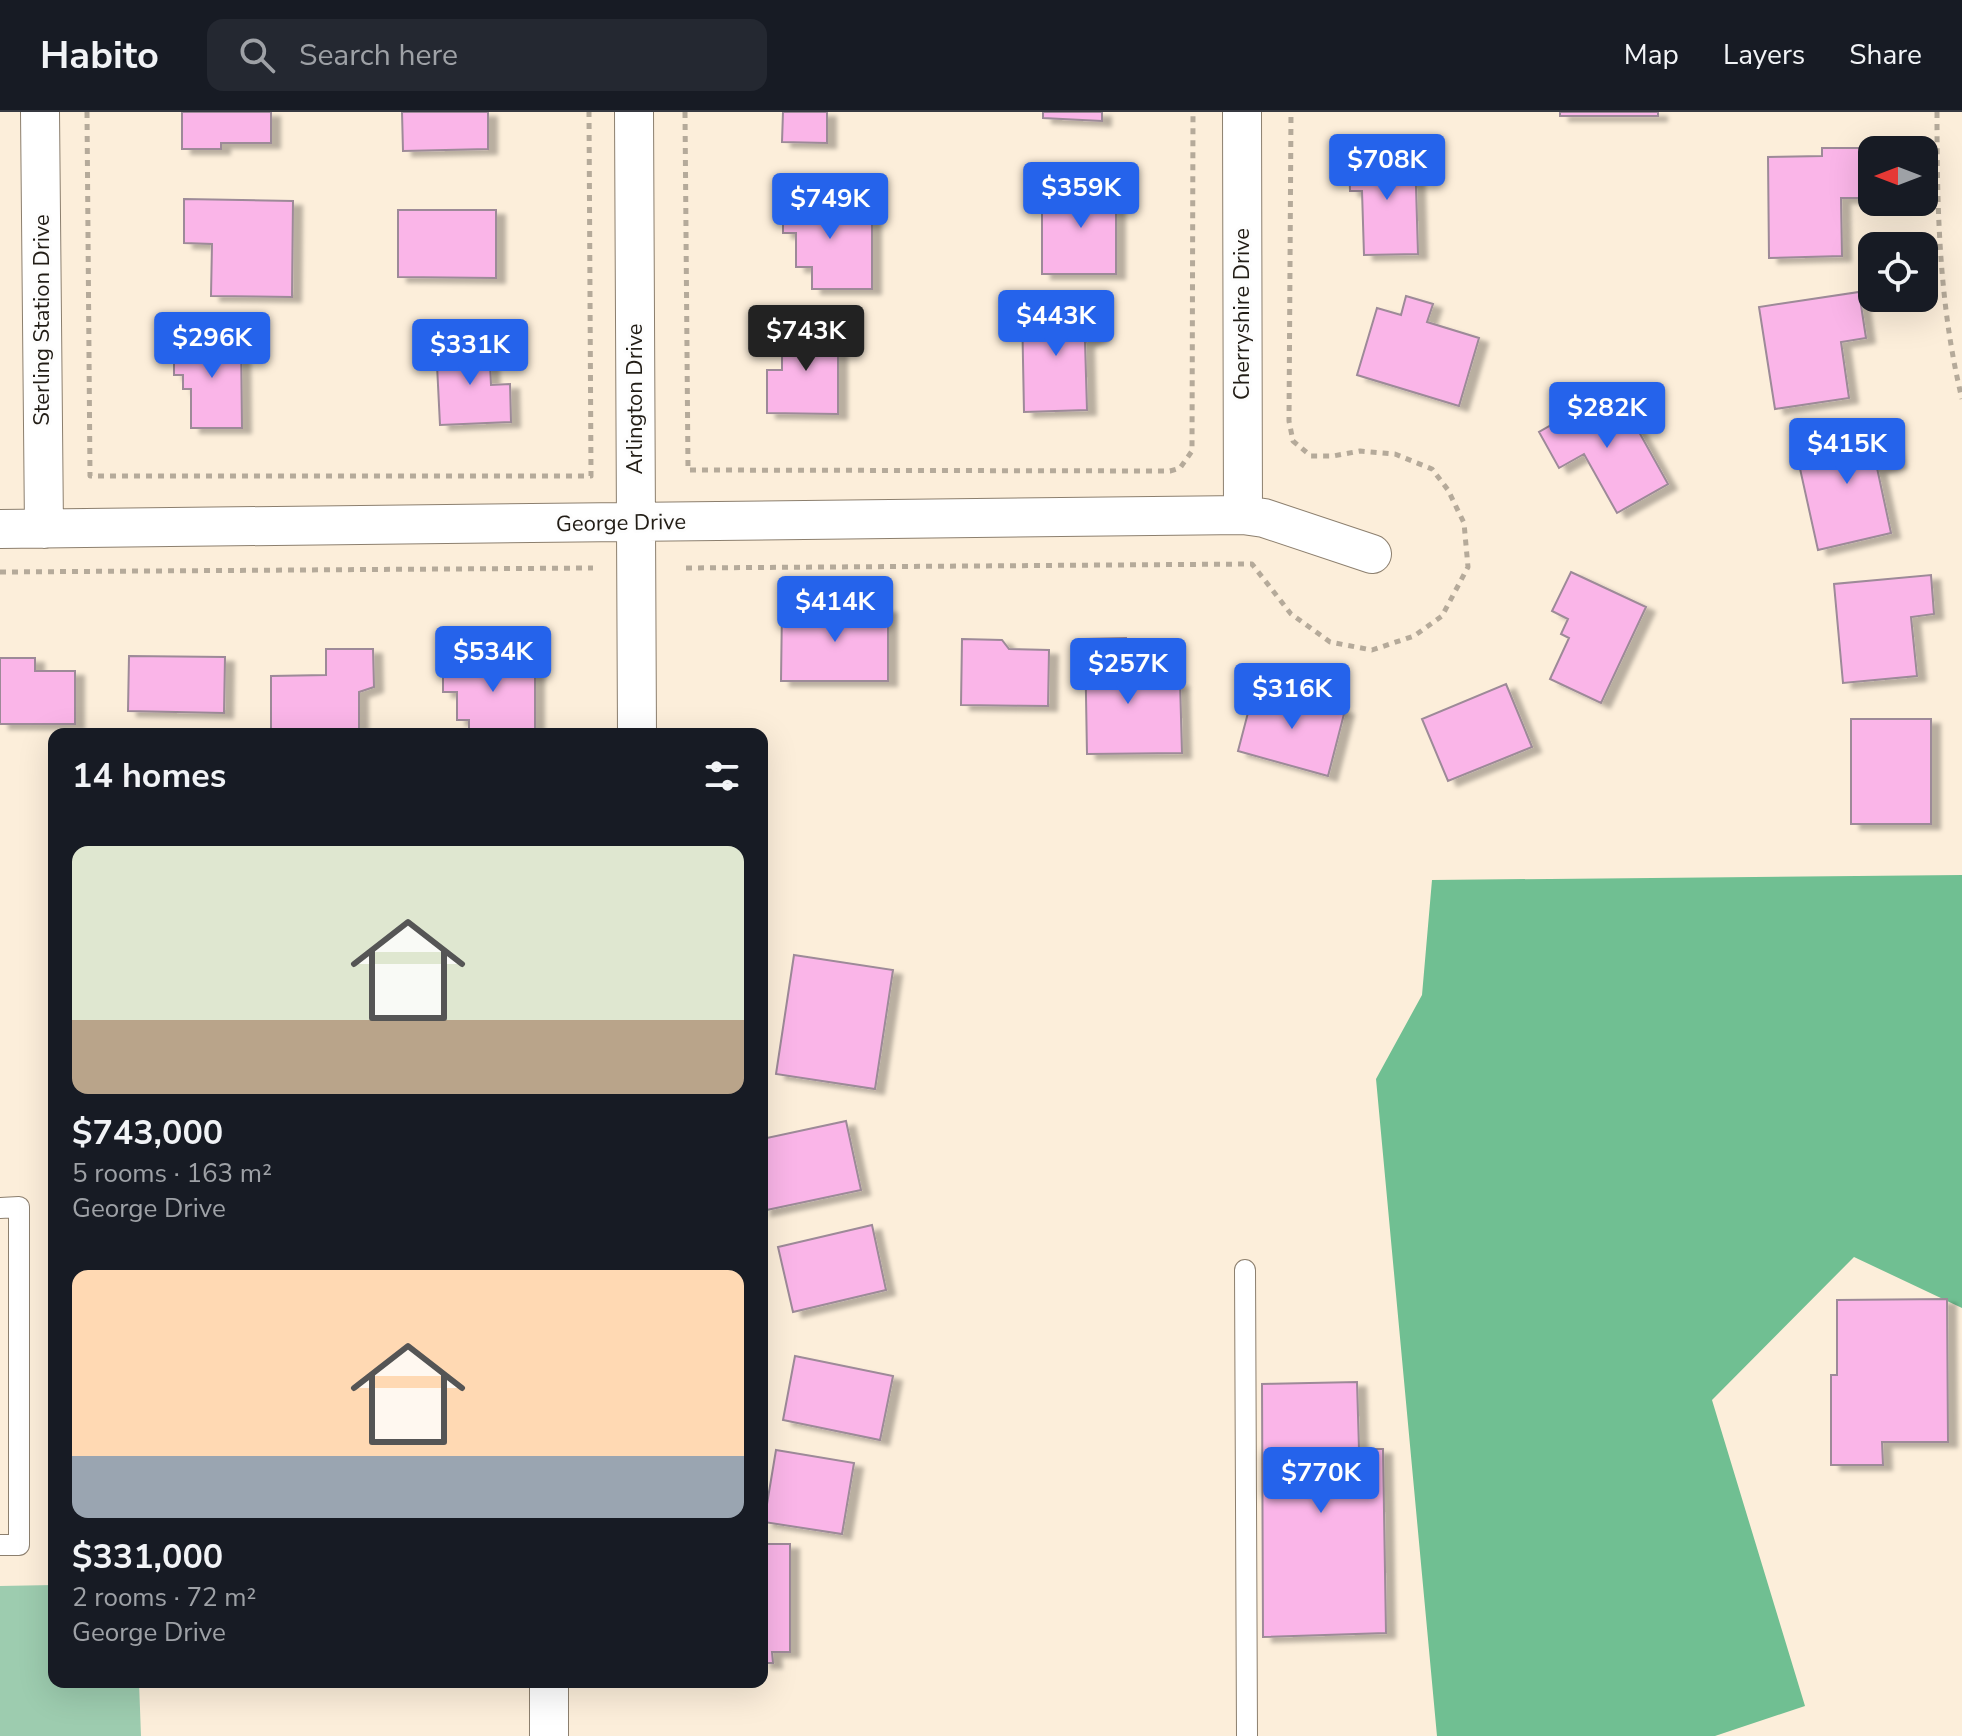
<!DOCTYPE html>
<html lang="en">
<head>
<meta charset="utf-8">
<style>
  :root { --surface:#171b24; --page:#242831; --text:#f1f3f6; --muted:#9ea1a6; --line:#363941; --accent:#2563eb }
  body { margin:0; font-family:"Nunito Sans",sans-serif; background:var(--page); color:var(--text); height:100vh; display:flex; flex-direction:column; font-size:30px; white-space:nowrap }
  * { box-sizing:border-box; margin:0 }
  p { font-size:26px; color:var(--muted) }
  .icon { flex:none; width:44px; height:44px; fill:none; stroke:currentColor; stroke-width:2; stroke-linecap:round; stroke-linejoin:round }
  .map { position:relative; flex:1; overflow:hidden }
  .sheet { position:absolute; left:48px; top:616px; width:720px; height:960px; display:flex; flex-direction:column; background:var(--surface); border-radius:16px; box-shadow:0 8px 32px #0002 }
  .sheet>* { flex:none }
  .needle { width:52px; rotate:270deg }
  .fabs { position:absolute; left:1858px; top:24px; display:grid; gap:16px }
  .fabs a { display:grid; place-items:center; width:80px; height:80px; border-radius:16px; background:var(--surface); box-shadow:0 8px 32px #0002; font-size:40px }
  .price { position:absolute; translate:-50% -68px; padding:0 18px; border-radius:8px; background:var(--accent); color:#fff; font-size:26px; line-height:52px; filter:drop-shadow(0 2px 4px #0008) }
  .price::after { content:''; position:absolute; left:50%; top:48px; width:24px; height:18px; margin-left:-12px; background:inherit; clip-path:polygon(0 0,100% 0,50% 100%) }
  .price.on { background:#222; color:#fff }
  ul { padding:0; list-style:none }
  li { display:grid; align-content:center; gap:16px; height:424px; padding:0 24px }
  li span { display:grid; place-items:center; height:248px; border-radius:16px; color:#555 }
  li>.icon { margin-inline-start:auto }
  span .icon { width:144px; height:144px; fill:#fffc; stroke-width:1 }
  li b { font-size:34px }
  h2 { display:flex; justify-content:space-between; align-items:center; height:96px; padding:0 24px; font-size:34px }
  header { display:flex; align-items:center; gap:48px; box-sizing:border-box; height:112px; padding:0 40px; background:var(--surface); border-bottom:2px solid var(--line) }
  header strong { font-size:38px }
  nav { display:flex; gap:44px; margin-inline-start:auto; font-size:28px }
  .search { width:560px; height:72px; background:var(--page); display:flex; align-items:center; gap:20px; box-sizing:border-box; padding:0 28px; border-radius:16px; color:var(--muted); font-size:30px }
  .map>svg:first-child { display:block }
  .green { fill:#9dccaf }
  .forest { fill:#70bf92 }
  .building { fill:#fab5e8; stroke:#9d8a98; stroke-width:2; filter:url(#shadow) }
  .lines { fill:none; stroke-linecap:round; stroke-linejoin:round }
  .lane-casing { stroke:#8c7f6e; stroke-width:22 }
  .street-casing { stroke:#8c7f6e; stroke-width:40 }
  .path { stroke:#b5aa9a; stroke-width:5; stroke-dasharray:6 6; stroke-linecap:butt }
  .lane { stroke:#fff; stroke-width:20 }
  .street { stroke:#fff; stroke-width:38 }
  .labels { text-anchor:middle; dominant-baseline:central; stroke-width:6; stroke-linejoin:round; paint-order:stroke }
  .street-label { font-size:22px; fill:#221d16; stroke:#fdfdfd }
</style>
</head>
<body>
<header>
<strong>Habito</strong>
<div class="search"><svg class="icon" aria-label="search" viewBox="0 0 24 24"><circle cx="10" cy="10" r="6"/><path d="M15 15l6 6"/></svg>Search here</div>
<nav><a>Map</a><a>Layers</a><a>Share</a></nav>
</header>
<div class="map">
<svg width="1962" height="1624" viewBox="0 0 1962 1624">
  <defs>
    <filter id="shadow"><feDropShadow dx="9" dy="5" stdDeviation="2" flood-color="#0004"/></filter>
  </defs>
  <rect width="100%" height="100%" fill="#fceeda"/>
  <path class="green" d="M54 1473V1570H139L141 1624H0V1474Z"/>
  <path class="forest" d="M1962 763V1196L1854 1145 1712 1288 1805 1594 1715 1624H1437L1376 967 1422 883 1432 768Z"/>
  <path class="building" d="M182 0H271V31H221V37H182Z
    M402 0H488V37L403 39Z
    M783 0H827V31L782 30Z
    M1043 0H1102V9L1043 6Z
    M1560 0H1658V4H1560Z
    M1822 36H1863V86H1841L1842 144 1769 146 1768 45 1822 44Z
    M1415 42 1418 142 1364 143 1362 79H1350L1349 44Z
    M1077 66H1116V162H1042V87H1069Z
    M783 78H815V96H872V177H812V155H796V121H783Z
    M184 87 293 89 292 185 211 184 212 132 184 131Z
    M398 98H496V166L398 165Z
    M1859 180 1866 226 1841 230 1849 286 1775 297 1759 195Z
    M1406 184 1433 192 1427 210 1479 226 1459 294 1357 263 1377 196 1401 203Z
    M1097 196 1098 224 1085 230 1087 298 1024 300 1022 197Z
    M782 216H838V302L767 301V258H782Z
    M174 227H241L242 316H191V277H183V263H174Z
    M489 231 491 273 510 272 511 310 440 313 436 233Z
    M1615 277 1668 372 1617 401 1584 342 1559 356 1539 320Z
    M1889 313 1897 351 1877 356 1891 421 1818 438 1795 334Z
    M1571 460 1646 495 1601 591 1550 567 1569 526 1561 522 1568 507 1552 499Z
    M1931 463 1934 502 1911 505 1917 564 1843 571 1834 472Z
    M782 495 888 496V569H781Z
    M1126 526 1127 571 1180 570 1182 641 1087 642 1085 527Z
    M962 527 1002 528 1009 537 1049 538 1048 594 961 593Z
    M326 537H373L374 575 359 580V622H271V564L326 563Z
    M129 544 225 545 224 601 128 599Z
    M0 546H35V559H75V612H0Z
    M443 547H535V622H469V608H457V580H443Z
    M1506 572 1532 635 1448 669 1422 607Z
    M1255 574 1345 598 1328 664 1238 639Z
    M1851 607H1931V712H1851Z
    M794 843 893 858 875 977 776 962Z
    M846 1009 861 1078 762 1099V1027Z
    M872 1113 886 1178 793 1200 778 1135Z
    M1947 1187 1948 1330H1882L1883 1353H1831V1263H1837V1188Z
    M795 1244 893 1264 880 1328 783 1308Z
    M1357 1270 1359 1337H1383L1386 1521 1263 1525 1262 1272Z
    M776 1338 854 1351 842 1422 764 1410Z
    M762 1432H790V1540H772L773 1551H762Z"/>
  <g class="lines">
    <defs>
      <path id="lane" d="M0 1096 19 1095V1433H0
        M1245 1158 1247 1624"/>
      <path id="street" d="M40 0 44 417
        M634 0 637 622
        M1242 0 1243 403
        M0 417 1243 403 1264 406 1372 442
        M549 1570V1624"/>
    </defs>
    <use href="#lane" class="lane-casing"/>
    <use href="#street" class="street-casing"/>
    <path class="path" d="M87 0 90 364H591L589 0
      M685 0 688 358 1170 359 1180 356 1192 339 1193 0
      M1937 0C1937 98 1939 192 1962 287
      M686 456 1252 452 1291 502 1330 530 1372 538 1414 524 1442 504 1468 455 1464 411 1448 378 1432 357 1395 342 1360 339 1333 344H1311L1293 329 1289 309 1291 0
      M0 460 593 456"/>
    <use href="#lane" class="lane"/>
    <use href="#street" class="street"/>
  </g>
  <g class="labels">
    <g class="street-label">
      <text transform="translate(1242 202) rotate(-90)">Cherryshire Drive</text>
      <text transform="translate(42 208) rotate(-90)">Sterling Station Drive</text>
      <text transform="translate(635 287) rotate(-90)">Arlington Drive</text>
      <text transform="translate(621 411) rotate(-1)">George Drive</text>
    </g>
  </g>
</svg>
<div class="fabs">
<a><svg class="needle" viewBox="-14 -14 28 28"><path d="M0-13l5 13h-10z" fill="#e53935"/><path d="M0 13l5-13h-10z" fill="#9ea1a6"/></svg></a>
<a><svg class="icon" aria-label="locate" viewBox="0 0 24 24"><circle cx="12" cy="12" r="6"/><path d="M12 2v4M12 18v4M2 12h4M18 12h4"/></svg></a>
</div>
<b class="price" style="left:1387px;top:90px">$708K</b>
<b class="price" style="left:1081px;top:118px">$359K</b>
<b class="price" style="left:830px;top:129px">$749K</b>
<b class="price" style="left:1056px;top:246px">$443K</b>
<b class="price on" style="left:806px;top:261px">$743K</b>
<b class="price" style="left:212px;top:268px">$296K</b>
<b class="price" style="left:470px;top:275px">$331K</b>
<b class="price" style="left:1607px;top:338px">$282K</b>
<b class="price" style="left:1847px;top:374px">$415K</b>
<b class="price" style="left:835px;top:532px">$414K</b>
<b class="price" style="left:493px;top:582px">$534K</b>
<b class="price" style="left:1128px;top:594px">$257K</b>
<b class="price" style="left:1292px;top:619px">$316K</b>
<b class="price" style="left:1321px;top:1403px">$770K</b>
<section class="sheet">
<h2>14 homes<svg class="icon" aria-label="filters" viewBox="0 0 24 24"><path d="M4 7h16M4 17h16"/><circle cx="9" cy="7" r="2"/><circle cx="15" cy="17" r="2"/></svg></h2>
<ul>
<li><span style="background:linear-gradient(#dfe7d0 70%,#b9a48a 0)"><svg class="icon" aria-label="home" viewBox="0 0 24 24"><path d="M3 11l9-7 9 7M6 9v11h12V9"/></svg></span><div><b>$743,000</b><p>5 rooms · 163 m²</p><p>George Drive</p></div></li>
<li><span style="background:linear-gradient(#ffd9b3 75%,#9aa5b1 0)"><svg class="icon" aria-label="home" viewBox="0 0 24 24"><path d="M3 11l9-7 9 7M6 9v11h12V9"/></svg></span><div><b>$331,000</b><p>2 rooms · 72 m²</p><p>George Drive</p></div></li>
</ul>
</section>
</div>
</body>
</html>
